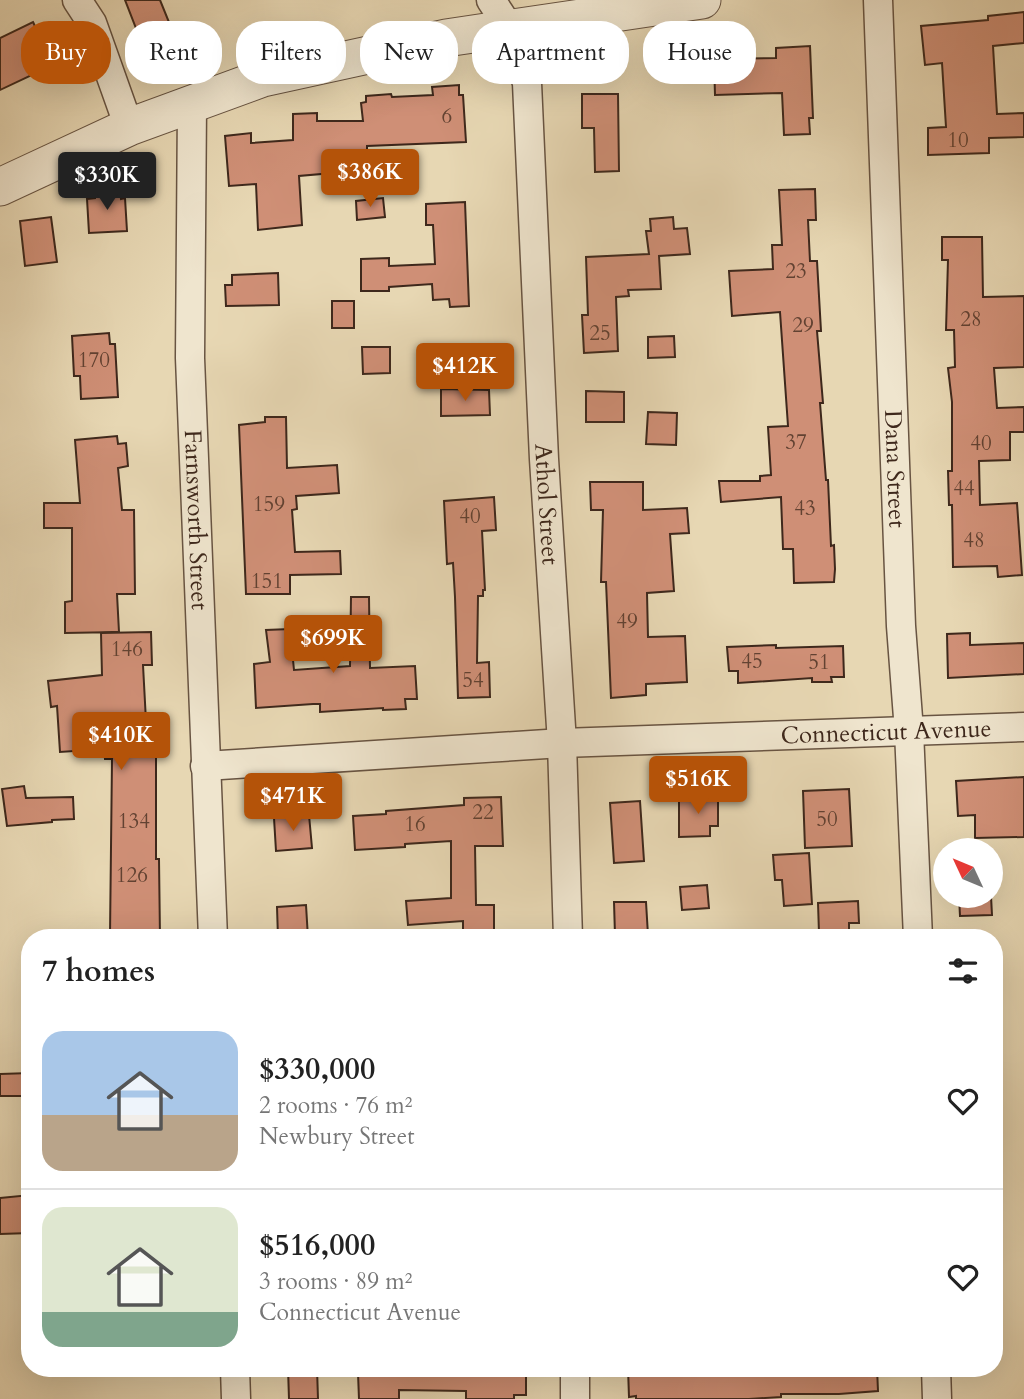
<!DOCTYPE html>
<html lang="en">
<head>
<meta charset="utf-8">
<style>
  :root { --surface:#fff; --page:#f6f6f6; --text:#222; --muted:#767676; --line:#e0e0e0; --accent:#b45309 }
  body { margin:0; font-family:Cardo,serif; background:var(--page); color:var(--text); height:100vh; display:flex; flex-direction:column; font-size:26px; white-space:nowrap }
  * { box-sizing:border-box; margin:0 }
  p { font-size:23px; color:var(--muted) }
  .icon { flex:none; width:38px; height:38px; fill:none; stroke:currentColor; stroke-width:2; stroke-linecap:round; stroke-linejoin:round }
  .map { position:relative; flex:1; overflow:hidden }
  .side { position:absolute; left:21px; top:929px; width:982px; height:448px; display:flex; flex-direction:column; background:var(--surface); border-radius:28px; box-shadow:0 7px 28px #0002 }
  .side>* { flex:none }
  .guide { position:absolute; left:21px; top:21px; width:984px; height:63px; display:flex; gap:14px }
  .needle { width:46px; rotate:314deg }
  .tools { position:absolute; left:933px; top:838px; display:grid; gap:14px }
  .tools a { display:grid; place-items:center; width:70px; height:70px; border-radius:50%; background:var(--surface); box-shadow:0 7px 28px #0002; font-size:35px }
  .price { position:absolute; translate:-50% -60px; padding:0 16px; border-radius:7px; background:var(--accent); color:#fff; font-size:23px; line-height:46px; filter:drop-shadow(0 2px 4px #0008) }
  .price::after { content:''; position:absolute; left:50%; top:42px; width:21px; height:16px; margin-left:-10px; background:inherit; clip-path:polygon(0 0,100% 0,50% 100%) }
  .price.current { background:#222; color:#fff }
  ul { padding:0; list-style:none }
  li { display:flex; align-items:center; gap:21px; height:175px; padding:0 21px }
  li+li { border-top:2px solid var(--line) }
  li span { display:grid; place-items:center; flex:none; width:196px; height:140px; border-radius:21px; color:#555 }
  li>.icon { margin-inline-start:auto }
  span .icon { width:84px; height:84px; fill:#fffc; stroke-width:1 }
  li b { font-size:30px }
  h2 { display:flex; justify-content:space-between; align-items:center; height:84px; padding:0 21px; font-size:30px }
  .chip { padding:0 24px; border-radius:28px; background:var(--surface); box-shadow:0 7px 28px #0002; font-size:24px; line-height:63px }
  .chip.current { background:var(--accent); color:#fff }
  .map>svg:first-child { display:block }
  .building { fill:#cf8f76; stroke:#3e281c; stroke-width:2 }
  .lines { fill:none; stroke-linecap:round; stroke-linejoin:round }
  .minor-casing { stroke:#685442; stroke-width:31 }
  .tertiary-casing { stroke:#685442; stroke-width:39 }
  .minor { stroke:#efe5ce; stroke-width:28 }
  .tertiary { stroke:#efe5ce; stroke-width:37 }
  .labels { text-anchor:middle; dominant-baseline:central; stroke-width:5; stroke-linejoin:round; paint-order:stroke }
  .number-label { font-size:21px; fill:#624232 }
  .street-label { font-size:24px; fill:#3e281c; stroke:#efe5ce }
</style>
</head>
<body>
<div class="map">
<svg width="1024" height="1399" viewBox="0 0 1024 1399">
  <rect width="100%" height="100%" fill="#e7d7b3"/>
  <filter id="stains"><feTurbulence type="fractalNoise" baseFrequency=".00286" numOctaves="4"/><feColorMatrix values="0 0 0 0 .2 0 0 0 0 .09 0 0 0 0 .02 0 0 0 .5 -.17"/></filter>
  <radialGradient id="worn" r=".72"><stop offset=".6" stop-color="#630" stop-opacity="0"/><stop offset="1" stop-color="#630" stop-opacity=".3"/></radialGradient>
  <path class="building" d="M125 0H160L177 42 146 54Z
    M1024 12V43L993 46 997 114 1024 113V137L989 138V153L928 155V128L946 127 942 63 925 65 921 26 988 20V16Z
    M33 22 53 65 0 90V38Z
    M810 46 813 118H809L810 134 784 135 782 93 715 95 714 59 776 58V48Z
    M459 85V95H463L466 142 367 146V170L299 176 302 225 258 230 256 184 229 186 225 136 251 133V143L293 140V114L317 113V121H363L361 103 366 102V96L391 94 392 97 433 95 432 87Z
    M582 94H618L619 171 595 172 594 128H582Z
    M120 189 121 199 125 198 127 231 89 233 87 199 95 198V190Z
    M815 189 816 220H808L810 261H817L821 331H817L823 403H820L826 480H828L831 546 834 545 835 569 834 582 794 583 793 549H783L781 497 721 502 719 481H760V476L771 475 768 427 788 426 780 312 732 316 729 271 773 269 772 245H782L779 190Z
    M383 198 385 217 357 220 356 201Z
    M465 202 469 306 450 307 449 299 433 300 432 284 389 287V291H361V259L389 258V266L435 264 433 225H426V204Z
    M51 217 57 262 25 266 20 221Z
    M673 217 674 229 687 228 690 254 659 256 661 289 628 290 629 296 616 297 618 351 584 353 582 315H588L586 257 649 254 646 231H651L650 219Z
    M942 237H982L983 297 1024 296V367L994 368 997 408 1024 407V432H1010V460L979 461 980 505 1017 503 1022 575 998 577 997 566 953 567 952 505H949L948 471H952V402L948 368 955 367 954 330H946L948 260H942Z
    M278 273 279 305 226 306 225 285H232V275Z
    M332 301H354V328H332Z
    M109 333 110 344H115L118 397 81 399 80 376H74L72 336Z
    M674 336 675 357 648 358V337Z
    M362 347H390V373L363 374Z
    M441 389 489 390 490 415 441 416Z
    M586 391 624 392V422H586Z
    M648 412 677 413 676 445 646 444Z
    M265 417H286L287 468 337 465 339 493 296 496 297 509 292 510 295 552 340 551 341 574 290 575V594H246L239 425 265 422Z
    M117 436 118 444 126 443 128 466 118 468 122 510H134L135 594H117L119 632 65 633V602L72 601V528H44V503H80L75 440Z
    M590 482H643V510L687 508 689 533 670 534 674 591 647 593 648 637 685 636 687 682 646 684V695L611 698 606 582H601L603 510H591Z
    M494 497 496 530 482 531 485 590H483V596H478L477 663 489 662 490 697 458 698 455 597 453 563 447 564 444 501Z
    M351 597H369L370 668 415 666 417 699H405L406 709 383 710V708L320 712V704H313L256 708 254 664 270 662 266 630 290 629 294 670 350 666Z
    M151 632 152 665H143L147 740H156V859H159L160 938H120L119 934 110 935 112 759H105L104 749 60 752 57 706 51 707 48 681 102 675 101 633Z
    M970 633V645L1024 643V674L948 678 947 634Z
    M776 645V648L843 646 844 677H831L832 682H812V678L738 683V671H729L727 647Z
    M1024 777V837L975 838V815L958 816 956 781Z
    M24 786 26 798 73 797 74 819 52 820V822L7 826 2 789Z
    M849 789 852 846 805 848 803 791Z
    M718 796V826H710V836L679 837V797Z
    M501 797 503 846H475L476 905H494V938H463V921L408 925 406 901 451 898V841L405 844V847L355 850 353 816 386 814V811L464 805V798Z
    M640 801 644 861 614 863 610 803Z
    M309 815 312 848 276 851 274 818Z
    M809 853 812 904 784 906 782 880H775L773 855Z
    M707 885 709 908 682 910 680 887Z
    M959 896H991L992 915 960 916Z
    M858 901 859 923H849V932L819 933 818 903Z
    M614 902H646L648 935H615Z
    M306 905 308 938H278L277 907Z
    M30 1073V1096H0V1074Z
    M30 1195V1233L0 1234V1198Z
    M288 1368H317L318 1399H289Z
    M410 1368H513V1375H526V1395H514V1399H466V1391L399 1390V1399H359L358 1373 410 1371Z
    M628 1368H877L878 1391 839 1394H781V1397L749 1399H636V1396L629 1397Z"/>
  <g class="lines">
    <defs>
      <g id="minor">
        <path d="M77 0 92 23 129 127"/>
        <path id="s1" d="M491 0 510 29 527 83 544 459 562 743 568 938"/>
        <path id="s2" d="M878 0 901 626 909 731 918 938"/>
        <path id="s3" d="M192 104 190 358 213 938"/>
        <path id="s4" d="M205 766 562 743 1024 727"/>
        <path d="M235 1368 236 1399"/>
        <path d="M936 1368 937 1399"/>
        <path d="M575 1399V1368"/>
      </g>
      <path id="tertiary" d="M0 187 129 127 263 78 446 38 702 0"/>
    </defs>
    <use href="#minor" class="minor-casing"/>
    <use href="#tertiary" class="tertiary-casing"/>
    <use href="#minor" class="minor"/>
    <use href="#tertiary" class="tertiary"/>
  </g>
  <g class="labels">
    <g class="number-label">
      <text x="447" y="116">6</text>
      <text x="958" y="140">10</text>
      <text x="796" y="271">23</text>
      <text x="971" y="319">28</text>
      <text x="803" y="325">29</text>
      <text x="600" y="333">25</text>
      <text x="94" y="360">170</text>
      <text x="796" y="442">37</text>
      <text x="981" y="443">40</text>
      <text x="964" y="488">44</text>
      <text x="269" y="504">159</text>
      <text x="805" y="508">43</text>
      <text x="470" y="516">40</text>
      <text x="974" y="540">48</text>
      <text x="267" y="581">151</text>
      <text x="627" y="621">49</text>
      <text x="127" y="649">146</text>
      <text x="752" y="661">45</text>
      <text x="819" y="662">51</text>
      <text x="473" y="680">54</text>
      <text x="483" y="812">22</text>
      <text x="827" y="819">50</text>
      <text x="134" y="821">134</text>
      <text x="415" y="824">16</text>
      <text x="132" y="875">126</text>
    </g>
    <g class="street-label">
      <text stroke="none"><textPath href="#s2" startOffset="469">Dana Street</textPath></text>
      <text stroke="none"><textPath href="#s1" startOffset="513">Athol Street</textPath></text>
      <text stroke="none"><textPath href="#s3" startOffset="416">Farnsworth Street</textPath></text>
      <text stroke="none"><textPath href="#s4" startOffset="682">Connecticut Avenue</textPath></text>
    </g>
  </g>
  <rect width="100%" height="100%" filter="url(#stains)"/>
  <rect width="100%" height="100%" fill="url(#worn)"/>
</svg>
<div class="tools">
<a><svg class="needle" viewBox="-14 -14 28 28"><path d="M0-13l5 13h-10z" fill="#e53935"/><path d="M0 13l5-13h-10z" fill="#767676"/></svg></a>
</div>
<b class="price" style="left:370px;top:209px">$386K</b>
<b class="price current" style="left:107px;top:212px">$330K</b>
<b class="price" style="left:465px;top:403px">$412K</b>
<b class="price" style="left:333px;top:675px">$699K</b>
<b class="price" style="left:121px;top:772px">$410K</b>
<b class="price" style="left:698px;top:816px">$516K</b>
<b class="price" style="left:293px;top:833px">$471K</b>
<div class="guide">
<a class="chip current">Buy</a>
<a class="chip">Rent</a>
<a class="chip">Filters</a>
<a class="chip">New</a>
<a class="chip">Apartment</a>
<a class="chip">House</a>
</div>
<section class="side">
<h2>7 homes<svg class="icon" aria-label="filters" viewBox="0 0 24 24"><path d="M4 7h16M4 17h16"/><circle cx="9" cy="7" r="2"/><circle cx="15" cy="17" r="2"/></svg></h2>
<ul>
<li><span style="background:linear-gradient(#a9c7e8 60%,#b9a48a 0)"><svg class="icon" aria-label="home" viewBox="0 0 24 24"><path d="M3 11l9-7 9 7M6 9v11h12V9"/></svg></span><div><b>$330,000</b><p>2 rooms · 76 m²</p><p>Newbury Street</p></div><svg class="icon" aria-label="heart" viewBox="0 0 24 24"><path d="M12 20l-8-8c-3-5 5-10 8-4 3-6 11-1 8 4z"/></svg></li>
<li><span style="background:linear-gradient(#dfe7d0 75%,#7fa58c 0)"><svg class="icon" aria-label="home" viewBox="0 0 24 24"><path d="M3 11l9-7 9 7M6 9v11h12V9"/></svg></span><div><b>$516,000</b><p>3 rooms · 89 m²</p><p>Connecticut Avenue</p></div><svg class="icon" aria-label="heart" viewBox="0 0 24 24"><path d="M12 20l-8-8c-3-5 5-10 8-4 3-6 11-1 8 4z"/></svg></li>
</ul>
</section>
</div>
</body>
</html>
